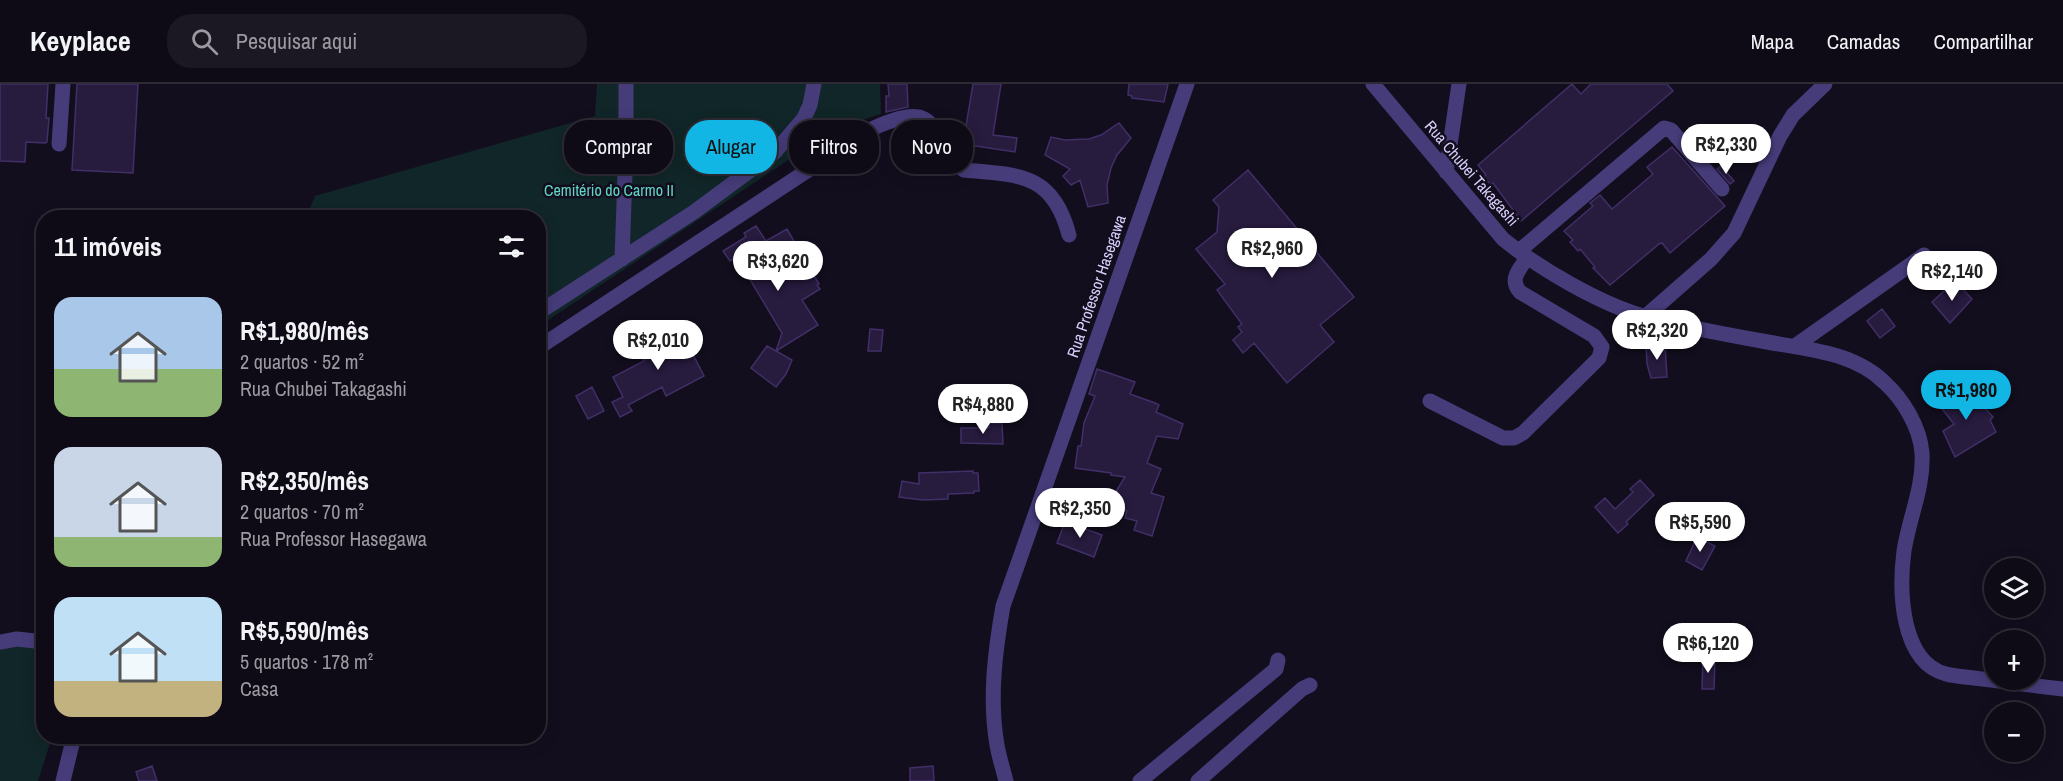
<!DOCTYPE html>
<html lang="pt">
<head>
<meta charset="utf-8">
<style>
  :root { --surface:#0e0a16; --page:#1c1823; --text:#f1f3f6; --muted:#9b9aa1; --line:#2e2b35; --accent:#12b6e4 }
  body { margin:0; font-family:"Archivo Narrow",sans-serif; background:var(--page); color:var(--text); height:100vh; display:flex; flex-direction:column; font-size:22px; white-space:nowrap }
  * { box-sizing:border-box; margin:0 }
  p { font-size:20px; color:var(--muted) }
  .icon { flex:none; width:33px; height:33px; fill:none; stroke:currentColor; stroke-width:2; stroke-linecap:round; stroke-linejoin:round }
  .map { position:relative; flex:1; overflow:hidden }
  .side { position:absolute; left:36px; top:126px; width:510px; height:534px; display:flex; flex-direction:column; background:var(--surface); border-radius:24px; box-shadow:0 3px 15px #0003,0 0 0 2px var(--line) }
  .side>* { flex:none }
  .banner { position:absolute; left:564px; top:36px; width:570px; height:54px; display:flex; gap:12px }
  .buttons { position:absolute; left:1984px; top:474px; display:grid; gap:12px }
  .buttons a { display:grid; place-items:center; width:60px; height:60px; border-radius:50%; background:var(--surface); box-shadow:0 3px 15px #0003,0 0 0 2px var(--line); font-size:30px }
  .price { position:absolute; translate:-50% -51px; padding:0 14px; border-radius:21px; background:#fff; color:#222; font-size:20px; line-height:39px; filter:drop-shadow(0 2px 3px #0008) }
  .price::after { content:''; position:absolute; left:50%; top:36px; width:18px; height:14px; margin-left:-9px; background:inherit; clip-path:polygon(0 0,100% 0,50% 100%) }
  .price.current { background:var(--accent); color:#111 }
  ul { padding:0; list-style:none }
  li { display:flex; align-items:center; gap:18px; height:150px; padding:0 18px }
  li span { display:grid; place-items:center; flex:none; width:168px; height:120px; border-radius:18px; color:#555 }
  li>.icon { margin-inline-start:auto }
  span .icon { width:72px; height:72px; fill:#fffc; stroke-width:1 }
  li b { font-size:26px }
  h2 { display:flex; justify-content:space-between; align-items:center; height:72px; padding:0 18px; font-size:26px }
  .tag { padding:0 21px; border-radius:24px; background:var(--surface); box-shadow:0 3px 15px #0003,0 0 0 2px var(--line); font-size:21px; line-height:54px }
  .tag.current { background:var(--accent); color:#111 }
  header { display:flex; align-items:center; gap:36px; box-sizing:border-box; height:84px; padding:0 30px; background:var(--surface); border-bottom:2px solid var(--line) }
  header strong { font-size:28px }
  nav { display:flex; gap:33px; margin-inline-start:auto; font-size:21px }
  .search { width:420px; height:54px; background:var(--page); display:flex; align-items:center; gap:15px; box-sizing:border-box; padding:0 21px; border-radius:24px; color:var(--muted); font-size:22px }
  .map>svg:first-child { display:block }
  .green { fill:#112628 }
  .building { fill:#271b3e; stroke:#412f68; stroke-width:1.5 }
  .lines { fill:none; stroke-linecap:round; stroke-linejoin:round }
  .minor { stroke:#463c7a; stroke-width:15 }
  .labels { text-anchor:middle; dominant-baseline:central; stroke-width:5; stroke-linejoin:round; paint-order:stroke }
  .street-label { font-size:16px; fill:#d9cffb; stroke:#130e1e }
  .park-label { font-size:16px; fill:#61d5c6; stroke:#130e1e }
</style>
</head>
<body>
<header>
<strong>Keyplace</strong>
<div class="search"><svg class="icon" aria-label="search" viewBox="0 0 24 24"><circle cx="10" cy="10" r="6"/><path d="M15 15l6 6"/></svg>Pesquisar aqui</div>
<nav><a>Mapa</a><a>Camadas</a><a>Compartilhar</a></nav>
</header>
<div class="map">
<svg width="2063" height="697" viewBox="0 0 2063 697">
  <rect width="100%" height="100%" fill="#130e1e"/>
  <path class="green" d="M597 0H880L881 30 835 45 539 242 538 134H306L315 112 595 32Z
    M24 560 43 568 44 652 52 653 38 697H0V563Z"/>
  <path class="building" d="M0 0H48L46 34H49L47 58 45 59 26 58 25 78 0 77Z
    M77 0H138L133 89 72 86Z
    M888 0H907L908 23 886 28V12H889Z
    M973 0H1001L993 51 1017 54 1015 68 963 60Z
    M1129 0H1168L1164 18 1132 14V12L1128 11Z
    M1572 0 1581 10 1591 0H1667L1673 7 1521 137 1493 99 1491 101 1484 93 1486 91 1478 81Z
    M1119 39 1131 54 1117 71 1111 84 1107 101 1108 119 1088 123 1080 96 1071 101 1063 92 1070 85 1045 71 1051 53 1065 56 1089 55 1101 51Z
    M766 55 769 59 768 61 733 87 728 79Z
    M1672 63 1725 122 1670 169 1662 159 1659 160 1610 201 1593 184 1595 183 1580 165 1578 167 1570 158 1573 156 1564 147 1593 122 1590 119 1600 111 1612 125 1653 90 1647 83Z
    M1721 82 1734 97 1730 100 1717 85Z
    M1248 86 1354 213 1320 241 1334 258 1287 299 1254 259 1243 269 1233 256 1242 248 1238 243 1242 240 1217 206 1225 200 1196 165 1217 148 1219 123 1213 116Z
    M756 142 766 157 787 145 819 200 817 201 820 205 802 216 818 241 776 267 792 276 786 290 776 303 751 284 767 262 776 267 782 249 739 177 737 178 735 174 730 177 723 167 746 153 744 149Z
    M1955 197 1972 215 1950 239 1932 218Z
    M1882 225 1895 242 1880 254 1867 237Z
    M680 245 704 292 666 312 662 303 628 321 632 327 620 333 612 318 623 313 613 293 644 277 639 267Z
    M870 245 883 246 881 267H868Z
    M1665 261 1667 293 1651 294 1647 280 1646 262Z
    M1097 285 1135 298 1130 310 1155 319 1159 321 1156 328 1183 340 1178 355 1157 352 1147 379 1161 385 1151 409 1164 413 1152 452 1134 446 1137 437 1125 434 1127 427 1110 417 1125 393 1111 391V389L1075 384 1078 362H1081L1084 339 1095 312 1089 310Z
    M1962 299 1993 333 1990 336 1996 348 1955 373 1943 347 1954 340 1939 321Z
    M592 303 604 327 588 335 576 312Z
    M989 339H1002L1003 360 961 359V344H989Z
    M973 387V389H978L979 407H974V409L948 410V415L923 416 899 413 902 397 919 400V389Z
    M1640 396 1654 411 1626 438 1628 440 1618 449 1595 423 1605 414 1615 425 1633 408 1630 405Z
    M1065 438 1102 451 1094 473 1057 459Z
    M1697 453 1715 462 1702 486 1686 477Z
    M1703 575 1715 576 1714 605H1702Z
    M152 682 157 697H139L136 688Z
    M933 682 934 697H910V684Z"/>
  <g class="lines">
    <path class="minor" d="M1373 0 1503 155C1540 185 1600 220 1646 233 1684 243 1723 250 1762 257 1803 265 1852 267 1884 298 1903 315 1920 343 1922 369 1924 403 1909 434 1904 467 1899 505 1900 578 1946 590 1957 593 1970 593 1982 595 2009 598 2036 602 2063 605
      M59 60 63 0
      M1446 88 1459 0
      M1519 167 1664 44 1671 46 1722 105
      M622 175 626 62V0
      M538 229 694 128 775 68 804 34 810 21 814 0
      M1646 232 1711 175 1734 149 1780 52 1793 31 1825 0
      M1795 262 1924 171
      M538 264 866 48C879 41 910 27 924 35 934 40 938 53 943 62 949 72 954 80 964 86 1019 91 1053 89 1069 151
      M1430 317 1503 354H1514L1523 349 1599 274 1602 263 1594 252 1520 208C1509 195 1519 186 1527 174
      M0 558 17 555 44 558
      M63 697 74 652
      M1006 697C1003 685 999 673 997 661 989 615 995 567 1003 522L1187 0
      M1140 697 1276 585 1278 576
      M1198 697 1302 605 1310 601"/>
  </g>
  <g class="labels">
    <g class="street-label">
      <text transform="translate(1472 89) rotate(49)">Rua Chubei Takagashi</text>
      <text transform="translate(1096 202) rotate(-71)">Rua Professor Hasegawa</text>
    </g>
    <g class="park-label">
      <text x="609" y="106">Cemitério do Carmo II</text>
    </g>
  </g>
</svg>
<div class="buttons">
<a><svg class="icon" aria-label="layers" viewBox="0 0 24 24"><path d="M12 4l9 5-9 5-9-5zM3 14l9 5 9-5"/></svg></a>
<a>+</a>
<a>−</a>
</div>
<b class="price" style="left:1726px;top:91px">R$2,330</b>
<b class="price" style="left:1272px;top:195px">R$2,960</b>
<b class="price" style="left:778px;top:208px">R$3,620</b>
<b class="price" style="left:1952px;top:218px">R$2,140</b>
<b class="price" style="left:1657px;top:277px">R$2,320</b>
<b class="price" style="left:658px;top:287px">R$2,010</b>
<b class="price current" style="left:1966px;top:337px">R$1,980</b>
<b class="price" style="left:983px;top:351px">R$4,880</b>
<b class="price" style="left:1080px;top:455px">R$2,350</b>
<b class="price" style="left:1700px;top:469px">R$5,590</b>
<b class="price" style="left:1708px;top:590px">R$6,120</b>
<div class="banner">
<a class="tag">Comprar</a>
<a class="tag current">Alugar</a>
<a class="tag">Filtros</a>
<a class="tag">Novo</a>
</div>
<section class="side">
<h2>11 imóveis<svg class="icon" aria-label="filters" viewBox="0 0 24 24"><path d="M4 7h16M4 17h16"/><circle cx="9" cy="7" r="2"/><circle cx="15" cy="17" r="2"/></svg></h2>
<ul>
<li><span style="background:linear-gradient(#a9c7e8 60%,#8fb573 0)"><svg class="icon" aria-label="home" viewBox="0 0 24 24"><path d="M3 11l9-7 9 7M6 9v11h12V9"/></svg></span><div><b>R$1,980/mês</b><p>2 quartos · 52 m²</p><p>Rua Chubei Takagashi</p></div></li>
<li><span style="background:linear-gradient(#c9d6e8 75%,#8fb573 0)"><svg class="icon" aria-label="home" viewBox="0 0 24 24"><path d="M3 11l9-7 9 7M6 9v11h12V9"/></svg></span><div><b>R$2,350/mês</b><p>2 quartos · 70 m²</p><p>Rua Professor Hasegawa</p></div></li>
<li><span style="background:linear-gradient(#bfe0f5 70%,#c2b280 0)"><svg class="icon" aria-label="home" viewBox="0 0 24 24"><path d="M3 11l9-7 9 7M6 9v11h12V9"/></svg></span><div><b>R$5,590/mês</b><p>5 quartos · 178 m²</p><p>Casa</p></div></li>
</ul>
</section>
</div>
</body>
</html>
